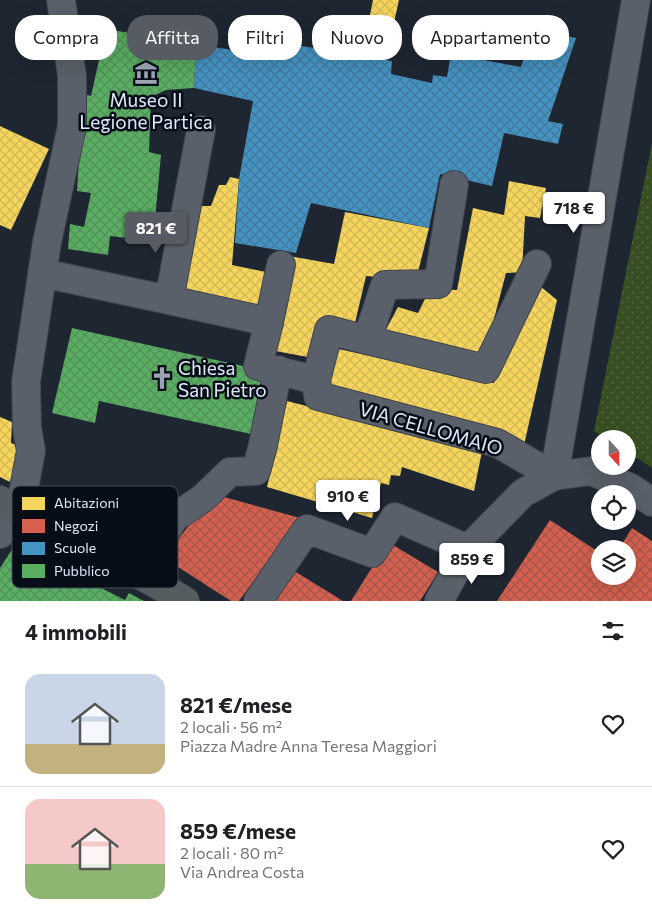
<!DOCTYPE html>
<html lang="it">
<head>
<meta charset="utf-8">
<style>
  :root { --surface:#fff; --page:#f6f6f6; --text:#202124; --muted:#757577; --line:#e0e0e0; --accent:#575c64 }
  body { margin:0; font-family:Commissioner,sans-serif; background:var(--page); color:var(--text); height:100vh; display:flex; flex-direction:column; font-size:19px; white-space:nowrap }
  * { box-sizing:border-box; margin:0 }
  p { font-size:16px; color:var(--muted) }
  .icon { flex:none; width:28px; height:28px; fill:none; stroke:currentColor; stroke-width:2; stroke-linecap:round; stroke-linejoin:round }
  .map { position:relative; height:601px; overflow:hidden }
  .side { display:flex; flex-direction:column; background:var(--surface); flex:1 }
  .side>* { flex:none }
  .hud { position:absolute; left:15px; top:15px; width:622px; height:45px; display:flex; gap:10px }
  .needle { width:32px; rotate:159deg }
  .buttons { position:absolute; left:591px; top:430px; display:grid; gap:10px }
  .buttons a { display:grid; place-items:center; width:45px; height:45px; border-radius:50%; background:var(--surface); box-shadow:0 5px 20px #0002; font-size:25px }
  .price { position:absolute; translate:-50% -42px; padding:0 11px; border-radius:5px; background:#fff; color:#222; font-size:16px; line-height:32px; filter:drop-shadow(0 1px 2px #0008) }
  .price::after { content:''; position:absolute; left:50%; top:30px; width:15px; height:11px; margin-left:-8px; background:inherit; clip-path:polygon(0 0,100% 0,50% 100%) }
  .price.active { background:var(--accent); color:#fff }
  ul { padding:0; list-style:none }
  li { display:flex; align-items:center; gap:15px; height:125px; padding:0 25px }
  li+li { border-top:1px solid var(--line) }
  li span { display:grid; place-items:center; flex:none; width:140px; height:100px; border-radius:15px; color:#555 }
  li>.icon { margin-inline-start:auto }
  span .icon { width:60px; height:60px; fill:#fffc; stroke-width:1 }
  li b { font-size:21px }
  h2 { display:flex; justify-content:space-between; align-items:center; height:60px; padding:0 25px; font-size:21px }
  .pill { padding:0 18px; border-radius:20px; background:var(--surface); box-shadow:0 5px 20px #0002; font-size:18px; line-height:45px }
  .pill.active { background:var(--accent); color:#fff }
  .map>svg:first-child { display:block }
  .park { fill:url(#park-dots) }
  .homes { fill:url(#homes-cross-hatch) }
  .shops { fill:url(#shops-cross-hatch) }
  .schools { fill:url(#schools-cross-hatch) }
  .public { fill:url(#public-cross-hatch) }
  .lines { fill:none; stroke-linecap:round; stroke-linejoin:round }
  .pedestrian-casing { stroke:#3d434e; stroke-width:30 }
  .minor-casing { stroke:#3d434e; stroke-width:30 }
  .primary-casing { stroke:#3d434e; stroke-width:30 }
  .pedestrian { stroke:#5a6069; stroke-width:28 }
  .minor { stroke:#5a6069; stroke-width:28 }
  .primary { stroke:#555d60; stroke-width:28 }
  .labels { text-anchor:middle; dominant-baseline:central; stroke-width:5; stroke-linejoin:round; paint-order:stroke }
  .poi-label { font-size:19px; fill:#dfe9f8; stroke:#070d17 }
  .street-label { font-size:19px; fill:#dfe9f8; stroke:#070d17 }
  .key { fill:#070d17; stroke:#484f5a; stroke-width:1 }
  .key-label { font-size:14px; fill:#dfe9f8 }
</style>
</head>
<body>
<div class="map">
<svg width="652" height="601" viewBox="0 0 652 601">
  <defs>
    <pattern id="park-dots" width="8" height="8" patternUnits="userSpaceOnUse" patternTransform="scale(1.25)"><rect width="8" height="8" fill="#374e22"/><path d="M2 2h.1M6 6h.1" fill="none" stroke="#546843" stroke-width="1.8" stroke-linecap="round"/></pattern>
    <pattern id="homes-cross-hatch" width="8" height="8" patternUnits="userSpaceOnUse" patternTransform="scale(1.25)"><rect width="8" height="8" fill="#f6d55c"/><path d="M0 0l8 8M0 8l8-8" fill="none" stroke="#d2b858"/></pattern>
    <pattern id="shops-cross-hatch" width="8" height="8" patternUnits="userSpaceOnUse" patternTransform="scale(1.25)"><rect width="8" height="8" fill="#d6604d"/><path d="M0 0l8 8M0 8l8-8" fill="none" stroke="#a3574c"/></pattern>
    <pattern id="schools-cross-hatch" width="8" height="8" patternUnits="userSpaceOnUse" patternTransform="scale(1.25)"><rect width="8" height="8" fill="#4393c3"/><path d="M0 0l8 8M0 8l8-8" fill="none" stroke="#437899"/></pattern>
    <pattern id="public-cross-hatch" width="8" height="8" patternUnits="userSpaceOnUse" patternTransform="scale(1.25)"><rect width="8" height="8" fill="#5aae61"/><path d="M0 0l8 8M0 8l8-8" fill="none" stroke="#538f5a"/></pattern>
  </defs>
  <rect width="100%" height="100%" fill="#1e2632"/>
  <path class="park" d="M652 143V468L628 452V439H606L594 431Z"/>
  <path class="homes" d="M373 0H399L388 49 364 44Z
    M0 126 49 149 11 230 0 225Z
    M230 177 239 179 232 265 271 273 260 313 186 291 191 206H211L219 185H226Z
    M509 181 546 188 540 218 525 216 522 272 506 273 483 361 383 335 398 307 418 313 430 289 457 290 473 208 504 215Z
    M345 212 429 228 416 280 366 276 355 323 313 358 270 350 289 256 334 264Z
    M535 282 557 300 524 445 320 390 334 348 494 383Z
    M287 401 482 451 474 491 402 467 400 476 391 475 389 485 381 483 372 518 267 487Z
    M0 417 12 422 11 443 21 447 10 482 0 477Z"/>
  <path class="shops" d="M213 494 300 518 239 601H231L164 558Z
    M550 520 600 553V576H628V549H619L632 528 652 541V601H497Z
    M388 542 438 572 420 601H351Z
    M291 569 343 601H271Z"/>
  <path class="schools" d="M533 29 576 38 548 121 563 124 558 144 504 133 492 186 440 174 429 228 311 203 296 253 235 243 239 179 253 101 194 88 196 44 262 55 264 40 284 43 392 61 391 74 432 83 433 75 447 77 451 54 521 67Z"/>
  <path class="public" d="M106 29 196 44 194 88 166 90 151 97 149 152 161 155 153 241 110 236 108 255 68 249 70 224 84 227 91 193 77 191 83 94 91 96Z
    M72 328 265 371 251 434 99 401 95 423 52 413Z
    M15 545 125 600 129 593 144 601H0V568Z"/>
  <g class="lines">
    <defs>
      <path id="pedestrian" d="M269 322 281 265
        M367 340 486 369 537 264
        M316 380 318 396 497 443 554 476
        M141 574 174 518 203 498 230 472 256 471 263 445"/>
      <path id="minor" d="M42 273 169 300 201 130
        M169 300 269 322 258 366 316 380 329 330 367 340 385 285 438 284 454 185
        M263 445 278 370
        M554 476 636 0
        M0 534 23 494 31 451 27 428 26 382 47 242 72 126V76L61 0
        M258 601 307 529 372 553 395 517 468 549
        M439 601 468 549 523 493 554 476 591 471 631 488 652 502"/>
      <path id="primary" d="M0 500C61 534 125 564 185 601"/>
    </defs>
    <use href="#pedestrian" class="pedestrian-casing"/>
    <use href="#minor" class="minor-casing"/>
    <use href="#primary" class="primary-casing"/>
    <use href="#pedestrian" class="pedestrian"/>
    <use href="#minor" class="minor"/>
    <use href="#primary" class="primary"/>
  </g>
  <defs>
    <symbol id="museum-bare" viewBox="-9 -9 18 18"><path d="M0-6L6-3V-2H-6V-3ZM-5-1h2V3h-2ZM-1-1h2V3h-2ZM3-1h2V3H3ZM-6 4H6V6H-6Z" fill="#9ba5b3" stroke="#070d17" stroke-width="2.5" paint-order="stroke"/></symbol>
    <symbol id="church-bare" viewBox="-9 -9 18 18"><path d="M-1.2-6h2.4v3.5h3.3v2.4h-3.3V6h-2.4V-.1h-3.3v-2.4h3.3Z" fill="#9ba5b3" stroke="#070d17" stroke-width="2.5" paint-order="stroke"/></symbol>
  </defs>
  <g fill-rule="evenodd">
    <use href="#museum-bare" x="130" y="57" width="32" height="32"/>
    <use href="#church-bare" x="146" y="362" width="32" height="32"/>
  </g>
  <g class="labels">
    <g class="poi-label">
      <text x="146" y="99">Museo II<tspan x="146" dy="22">Legione Partica</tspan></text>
      <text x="178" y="367" text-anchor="start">Chiesa<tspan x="178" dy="22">San Pietro</tspan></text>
    </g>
    <g class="street-label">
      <text transform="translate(431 428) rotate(16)">VIA CELLOMAIO</text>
    </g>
  </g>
  <rect x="12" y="486" width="166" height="102" rx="8" class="key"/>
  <rect x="22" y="497" width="23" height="13" fill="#f6d55c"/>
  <rect x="22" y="519" width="23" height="14" fill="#d6604d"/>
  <rect x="22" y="542" width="23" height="13" fill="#4393c3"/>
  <rect x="22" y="564" width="23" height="14" fill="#5aae61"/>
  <g class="key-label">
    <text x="54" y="508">Abitazioni</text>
    <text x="54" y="531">Negozi</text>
    <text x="54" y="553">Scuole</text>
    <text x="54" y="576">Pubblico</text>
  </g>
</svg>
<div class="buttons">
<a><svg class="needle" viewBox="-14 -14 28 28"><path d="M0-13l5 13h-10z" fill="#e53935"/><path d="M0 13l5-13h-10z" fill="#757577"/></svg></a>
<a><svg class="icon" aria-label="locate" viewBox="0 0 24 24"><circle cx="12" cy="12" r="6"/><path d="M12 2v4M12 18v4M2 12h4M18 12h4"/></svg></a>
<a><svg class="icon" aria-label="layers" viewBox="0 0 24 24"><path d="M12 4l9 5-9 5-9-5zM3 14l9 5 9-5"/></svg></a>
</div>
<b class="price" style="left:574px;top:234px">718 €</b>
<b class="price active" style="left:156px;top:254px">821 €</b>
<b class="price" style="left:348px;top:522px">910 €</b>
<b class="price" style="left:472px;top:585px">859 €</b>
<div class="hud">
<a class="pill">Compra</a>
<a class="pill active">Affitta</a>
<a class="pill">Filtri</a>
<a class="pill">Nuovo</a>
<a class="pill">Appartamento</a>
</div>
</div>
<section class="side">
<h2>4 immobili<svg class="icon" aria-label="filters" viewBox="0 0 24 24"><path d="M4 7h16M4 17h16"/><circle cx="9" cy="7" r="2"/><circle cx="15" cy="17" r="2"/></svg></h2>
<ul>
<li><span style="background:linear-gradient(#c9d6e8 70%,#c2b280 0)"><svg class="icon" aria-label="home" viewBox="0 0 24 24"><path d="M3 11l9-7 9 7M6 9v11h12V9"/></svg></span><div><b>821 €/mese</b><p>2 locali · 56 m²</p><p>Piazza Madre Anna Teresa Maggiori</p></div><svg class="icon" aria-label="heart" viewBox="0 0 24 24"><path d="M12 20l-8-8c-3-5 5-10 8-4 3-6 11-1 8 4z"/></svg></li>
<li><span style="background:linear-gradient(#f6c9c9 65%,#8fb573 0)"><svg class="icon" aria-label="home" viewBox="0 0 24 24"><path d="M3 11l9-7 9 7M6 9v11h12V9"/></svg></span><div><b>859 €/mese</b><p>2 locali · 80 m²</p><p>Via Andrea Costa</p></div><svg class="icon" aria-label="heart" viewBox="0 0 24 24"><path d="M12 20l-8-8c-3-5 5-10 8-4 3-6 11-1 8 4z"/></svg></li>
</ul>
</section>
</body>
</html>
